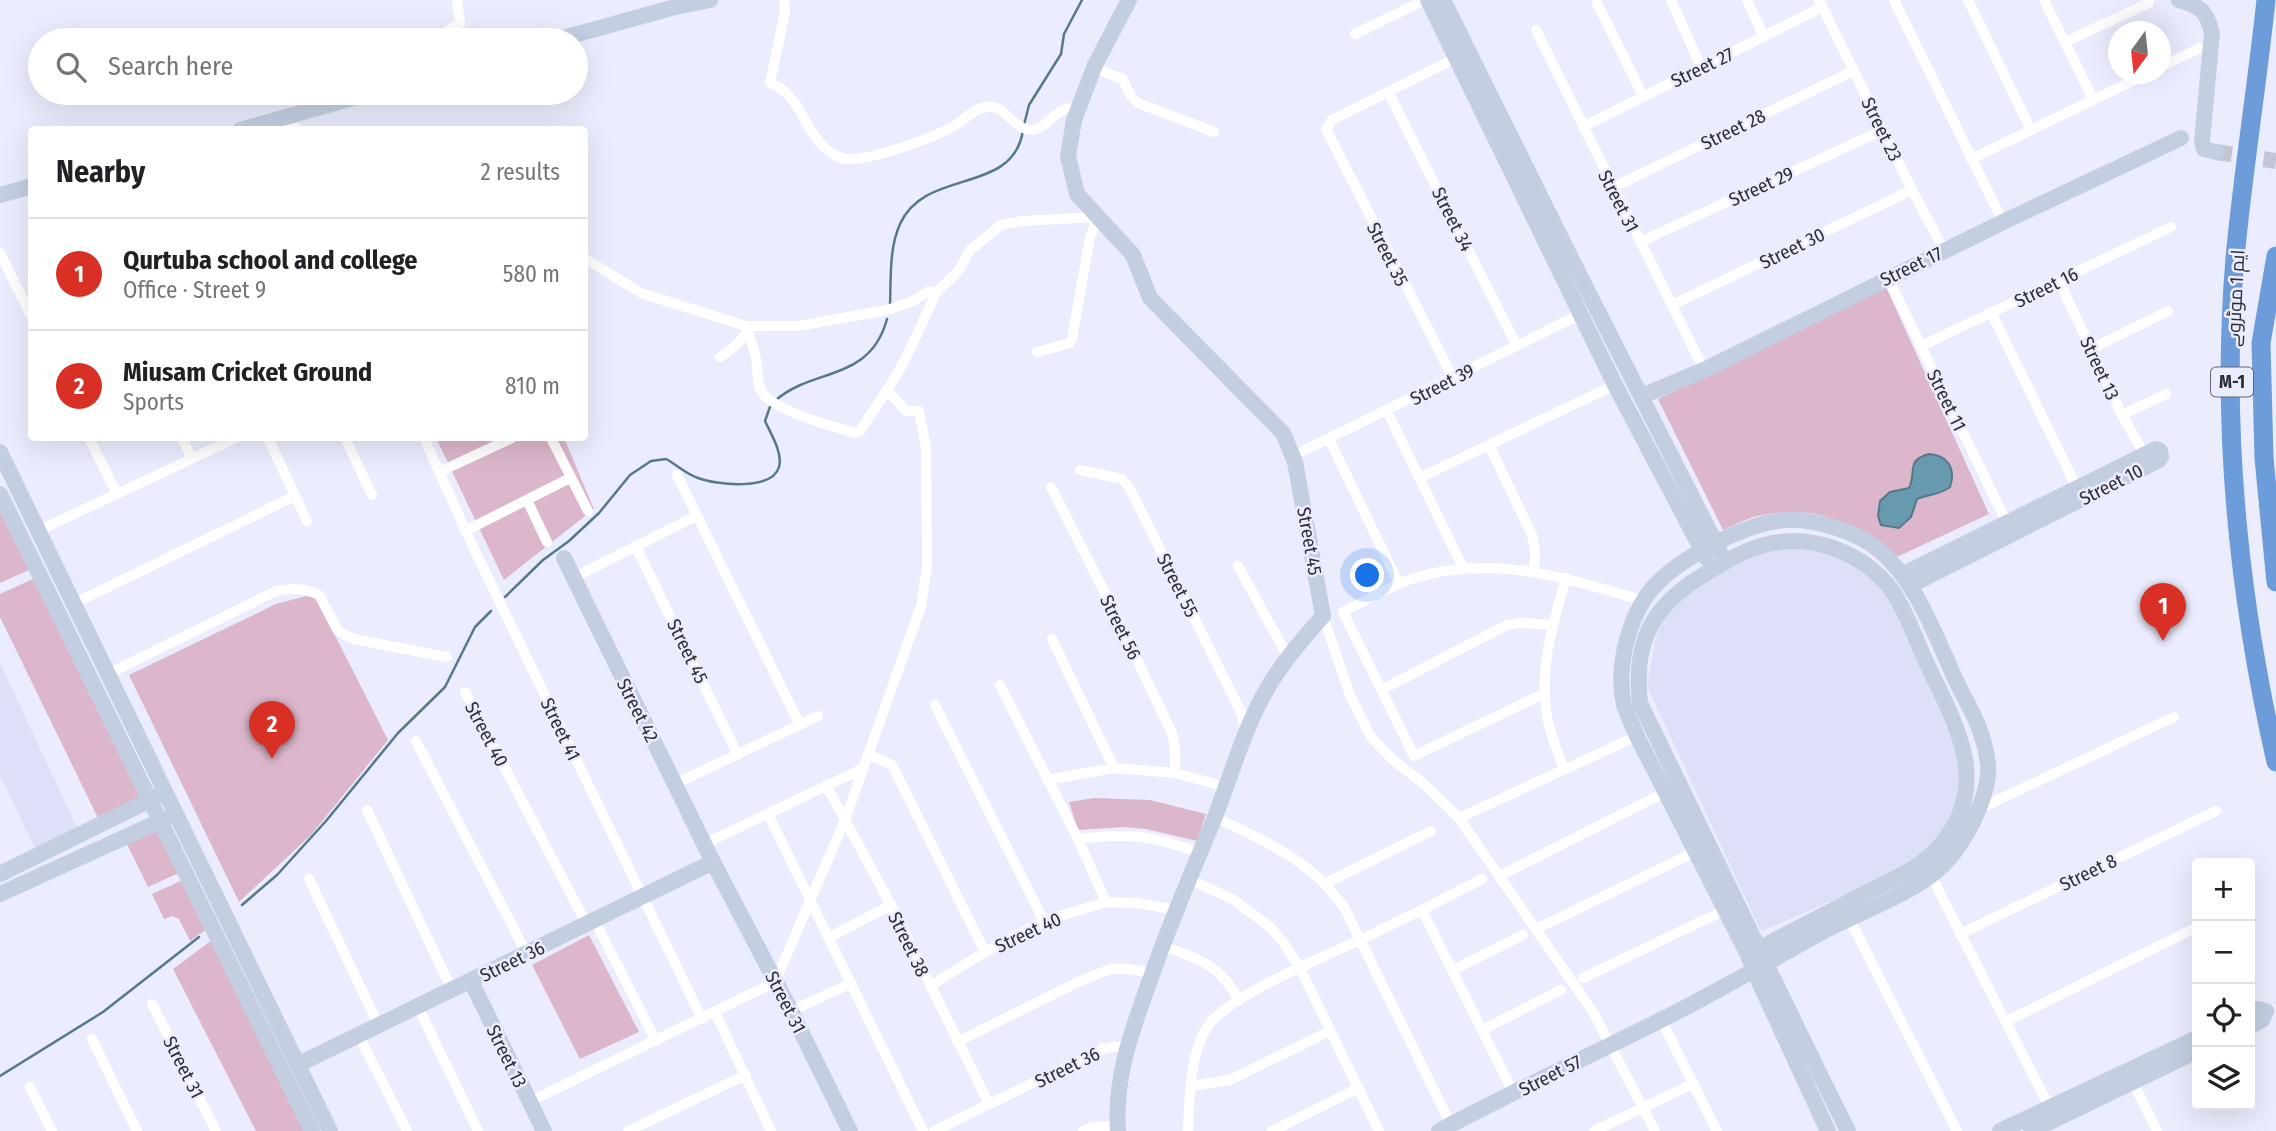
<!DOCTYPE html>
<html lang="en">
<head>
<meta charset="utf-8">
<style>
	body { margin:0; font-family:"Fira Sans Condensed",Cairo,sans-serif; background:#f6f6f6; color:#202124 }
	.controls { position:absolute; right:21px; bottom:21px; display:grid; overflow:hidden; border-radius:7px; box-shadow:0 7px 28px #0002 }
	.controls button { width:63px; height:63px; display:grid; place-items:center; padding:0; border:0; border-bottom:2px solid #e0e0e0; background:#fff; color:#202124; font:35px sans-serif }
	.compass { position:absolute; left:2108px; top:21px; width:63px; height:63px; border-radius:50%; background:#fff; box-shadow:0 7px 28px #0002; rotate:195deg }
	.you { position:absolute; left:1368px; top:576px; width:24px; height:24px; margin:-18px; border:5px solid #fff; border-radius:50%; background:#1a73e8; box-shadow:0 0 0 10px #1a73e833 }
	.badge { display:grid; place-items:center; width:46px; height:46px; border-radius:50%; background:#d93025; color:#fff; font-size:23px; font-weight:700 }
	.pin { position:absolute; translate:-50% -58px; filter:drop-shadow(0 2px 4px #0008) }
	.pin::after { content:''; position:absolute; top:37px; width:24px; height:21px; background:inherit; clip-path:polygon(0 0,100% 0,50% 100%) }
	.list { margin:0; padding:0; list-style:none }
	h2 { display:flex; justify-content:space-between; align-items:center; height:91px; margin:0; padding:0 28px; font-size:30px }
	h2 small { font-size:23px; font-weight:400; color:#757577 }
	.list li { display:grid; grid-template-columns:46px 1fr auto; gap:21px; align-items:center; box-sizing:border-box; height:112px; padding:0 28px; border-top:2px solid #e0e0e0 }
	.list b { display:block; font-size:26px; white-space:nowrap }
	.list p { margin:0; font-size:23px; white-space:nowrap; color:#757577 }
	.list em { font-size:23px; font-style:normal; color:#757577 }
	.icon { flex:none; width:38px; height:38px; fill:none; stroke:currentColor; stroke-width:2; stroke-linecap:round; stroke-linejoin:round }
	.map { position:relative; flex:none; width:2276px; height:1131px; overflow:hidden }
	.search { position:absolute; background:#fff; box-shadow:0 7px 28px #0002; left:28px; top:28px; width:560px; height:77px; display:flex; align-items:center; gap:18px; box-sizing:border-box; padding:0 24px; border-radius:38px; color:#757577; font-size:26px }
	.panel { position:absolute; background:#fff; box-shadow:0 7px 28px #0002; left:28px; top:126px; width:560px; height:315px; border-radius:7px }
	.map>svg:first-child { display:block }
	.built { fill:#dedff8 }
	.green { fill:#dcb7cc }
	.water { fill:#679aae; stroke:#567989; stroke-width:2 }
	.lines { fill:none; stroke-linecap:round; stroke-linejoin:round }
	.stream { stroke:#567989; stroke-width:2.5 }
	.secondary-tunnel { stroke:#c5c6d5; stroke-width:16; stroke-dasharray:16 8; stroke-linecap:butt }
	.street { stroke:#fff; stroke-width:10 }
	.secondary { stroke:#c3cfe1; stroke-width:16 }
	.highway { stroke:#6c9cd9; stroke-width:19 }
	.labels { text-anchor:middle; stroke-width:5; stroke-linejoin:round; paint-order:stroke }
	.shield { fill:#ebecfd; stroke:#666670; stroke-width:2 }
	.shield-label { font-size:18px; font-weight:bold; fill:#2d2d34 }
	.street-label { font-size:19px; fill:#2d2d34; stroke:#ebecfd }
</style>
</head>
<body>
<div class="map">
<svg width="2276" height="1131" viewBox="0 0 2276 1131">
	<rect width="100%" height="100%" fill="#ebecfd"/>
	<path class="built" d="M1790 544 1852 560 1888 595 1961 759 1956 812 1934 848 1911 867 1761 931 1647 686 1657 632 1677 596 1714 571Z
		M0 663 77 828 35 848 0 775Z"/>
	<path class="green" d="M1886 287 1989 514 1897 557C1853 524 1820 504 1763 515 1749 517 1735 525 1723 530L1658 399Z
		M436 438H564L594 509 504 580Z
		M0 504 31 569 0 583Z
		M35 578 142 797 98 818 0 617V594Z
		M314 594 388 740 311 835 239 902 129 675 276 604Z
		M1095 798 1150 800 1206 814 1197 841 1146 829 1125 827 1078 830 1069 802Z
		M157 826 179 873 148 887 125 840Z
		M183 880 207 929 190 941 179 919 172 916 164 919 152 894Z
		M589 935 639 1032 580 1059 532 965Z
		M212 940 305 1131H256L173 969Z"/>
	<path class="water" d="M1929 454C1948 455 1956 469 1950 487 1940 495 1929 494 1917 499L1911 517 1899 528 1881 525 1878 516 1880 501 1890 492 1909 488C1917 473 1905 460 1929 454Z"/>
	<g class="lines">
		<path class="stream" d="M1024 125 1029 105 1061 54 1064 34 1082 0
			M890 305C891 279 889 248 900 224 926 167 1012 196 1023 131
			M776 400C814 367 870 382 887 319
			M505 597 543 560 569 541 599 513 630 475 651 461 666 459C677 465 686 474 698 478 716 485 772 491 779 467 783 453 771 434 765 421L771 404
			M242 905 277 875 326 821 398 733 445 687 475 627 491 611
			M0 1076 103 1012 199 937"/>
		<path class="secondary-tunnel" d="M2216 152 2276 161"/>
		<path class="street" d="M784 0 785 12 770 83C805 95 805 145 841 158 861 165 935 137 954 126 964 120 973 109 986 107 1005 103 1012 130 1032 130 1045 129 1052 115 1063 110 1068 108 1074 108 1079 107
			M1671 0 1701 67
			M1747 0 1764 37
			M1819 0 1912 190 1944 250
			M1894 0 2003 222
			M1968 0 2031 130
			M2044 0 2093 99
			M1597 3 1643 96
			M1536 30 1704 370
			M1355 34 1425 0
			M434 40 460 23 457 0
			M2065 42 2149 3
			M2160 67 2200 48
			M1094 68 1123 79 1130 95 1138 103 1214 132
			M1388 92 1517 346
			M279 119 300 130
			M1583 127 1822 7
			M1971 159 2147 74
			M1612 188 1853 71
			M1640 242 1883 130
			M0 253 32 318
			M1888 278 2007 523
			M2059 281 2122 415 2145 455
			M936 293 960 269 970 250 1001 225 1021 221 1098 217 1090 237 1072 339 1070 343 1037 352
			M1672 305 1912 190
			M1992 314 2077 488
			M746 326C749 337 754 347 756 358 758 370 756 386 764 395 780 412 833 427 856 433L860 431 887 390
			M1921 346 2171 227
			M2091 349 2168 311
			M720 357 733 348 748 332
			M1453 378 1326 129 1332 120 1456 58
			M1387 411 1463 568
			M2122 415 2166 394
			M89 438 117 494
			M182 438 192 459
			M268 438 307 521
			M345 438 372 495
			M424 438 474 549 702 1019
			M551 438 588 511
			M1329 439 1399 584
			M1489 445 1532 535 1535 551 1534 572
			M1301 452 1581 314
			M1080 470 1122 479 1129 487 1241 712 1246 732
			M439 472 512 438
			M677 475 800 725
			M1419 478 1615 385
			M1051 487 1104 591 1172 733 1175 748V773
			M527 500 547 542
			M38 531 236 438
			M465 531 570 478
			M636 547 738 755
			M1238 566 1288 657
			M573 578 696 516
			M73 604 295 496
			M1323 616 1350 695 1371 737 1392 759 1424 784 1459 818 1593 1012 1655 1131
			M1052 639 1114 768
			M108 674 276 591C292 588 304 588 319 595L338 631 353 639 447 657
			M1000 685 1078 839 1106 902
			M1381 690 1507 625 1521 623 1553 625
			M465 692 587 925
			M1545 693 1414 756 1343 612C1365 601 1388 587 1411 579 1494 553 1565 578 1644 601
			M935 705 1044 921
			M416 741 527 954
			M868 754 892 765 985 952
			M1564 770C1559 756 1554 743 1550 729 1536 678 1552 626 1566 578
			M1047 780 1114 768 1175 773 1227 787
			M675 784 818 716
			M826 785 891 905 989 1104
			M1979 809 2174 717
			M367 810 452 990
			M768 814 923 1131
			M1215 817C1252 835 1292 852 1323 882 1330 889 1337 899 1344 907L1453 1129
			M1459 818 1637 736
			M1078 839C1128 833 1152 835 1200 853
			M704 844 862 769
			M1499 876 1666 792
			M1931 876 2050 1108
			M309 879 379 1026
			M1189 879 1234 900 1270 927 1283 942 1300 968 1379 1131
			M1324 884 1431 831
			M1422 910 1514 1094
			M1849 918 1957 1131
			M595 921 656 1041
			M1536 929 1695 852
			M1960 934 2216 811
			M830 937 891 905
			M1162 946C1197 957 1222 966 1239 1001
			M1453 970 1523 935
			M1583 978 1725 910
			M930 986 985 952 1044 921 1106 902 1137 903 1177 910
			M152 1004 216 1131
			M418 1007 478 1131
			M791 1011 852 983
			M715 1012 771 1131
			M1661 1020 1717 1131
			M2007 1021 2197 927
			M1482 1030 1561 990
			M359 1036 407 1131
			M92 1039 137 1131
			M957 1042 1080 981 1111 969H1128L1152 973
			M2133 1082 2157 1131
			M1191 1086 1230 1080 1330 1031
			M30 1087 52 1131
			M529 1102 775 982 845 820 921 606 927 567 926 448 919 411H906L887 390C908 359 920 326 936 293L929 291 911 302 887 310 798 326H746L641 293 584 258
			M628 1131 746 1075
			M934 1131 1105 1048 1126 1046
			M1083 1131 1093 1127 1117 1126
			M1188 1131C1189 1101 1190 1051 1208 1026 1231 994 1324 957 1362 939 1402 920 1442 900 1482 879
			M1272 1131 1359 1088
			M1594 1131 1694 1083"/>
		<path class="secondary" d="M1428 0 1615 385 1706 558
			M1443 0 1571 258 1720 552
			M2179 0C2200 6 2207 11 2212 33L2202 141 2204 149 2216 152
			M556 40 675 7 710 0
			M240 130 370 93
			M0 195 32 186
			M1642 396 1704 370 2003 222 2181 138
			M0 452 330 1131
			M0 494 312 1131
			M564 558 713 862
			M1904 574 2156 449 2160 451 2161 457 2159 460 1911 585
			M0 874 158 796
			M0 894 167 818
			M1748 955 1775 940C1803 926 1831 911 1860 896 1891 880 1925 868 1946 838 1990 779 1954 722 1928 666 1917 643 1905 608 1891 589 1877 571 1857 557 1836 549 1780 528 1740 551 1694 581 1647 612 1634 649 1640 703 1710 846 1777 989 1848 1131
			M471 981 544 1131
			M2250 1013 2258 1009 2266 1011 2262 1020 2250 1026
			M297 1065 713 862 791 1011 850 1131
			M1118 1131C1114 1073 1134 1025 1153 972 1171 920 1193 870 1214 819 1230 779 1242 735 1263 696 1279 666 1301 641 1323 616L1295 462 1283 433 1150 298 1133 255 1077 194 1068 156 1074 120 1095 65 1129 0
			M1439 1131C1512 1092 1587 1057 1661 1020 1717 992 1771 960 1826 930 1862 911 1915 893 1943 865 1964 845 1991 794 1988 764 1985 736 1973 713 1960 689 1937 642 1920 585 1880 551 1860 533 1814 518 1786 520 1744 523 1672 561 1647 595 1627 624 1616 670 1624 705 1627 715 1633 726 1637 736L1748 955 1754 971 1828 1131
			M2000 1131 2197 1038
			M2031 1131 2197 1051"/>
		<path class="highway" d="M2266 0C2257 86 2243 172 2235 258 2221 425 2239 599 2276 762
			M2276 256 2261 343 2264 458 2276 582"/>
	</g>
	<g class="labels">
		<rect class="shield" x="2211" y="367.5" width="42" height="29" rx="5"/>
		<g class="shield-label">
			<text x="2232" y="388">M-1</text>
		</g>
		<g class="street-label">
			<text transform="translate(1702 67) rotate(-26)" y="7">Street 27</text>
			<text transform="translate(1733 129) rotate(-26)" y="7">Street 28</text>
			<text transform="translate(1882 129) rotate(64)" y="7">Street 23</text>
			<text transform="translate(1761 186) rotate(-25)" y="7">Street 29</text>
			<text transform="translate(1619 201) rotate(63)" y="7">Street 31</text>
			<text transform="translate(1453 219) rotate(63)" y="7">Street 34</text>
			<text transform="translate(1792 248) rotate(-26)" y="7">Street 30</text>
			<text transform="translate(1388 254) rotate(63)" y="7">Street 35</text>
			<text transform="translate(1911 266) rotate(-26)" y="7">Street 17</text>
			<text transform="translate(2046 287) rotate(-26)" y="7">Street 16</text>
			<text transform="translate(2235 298) rotate(-87)" y="7">ایم 1 موٹروے</text>
			<text transform="translate(2100 368) rotate(65)" y="7">Street 13</text>
			<text transform="translate(1442 384) rotate(-27)" y="7">Street 39</text>
			<text transform="translate(1947 400) rotate(64)" y="7">Street 11</text>
			<text transform="translate(2111 484) rotate(-27)" y="7">Street 10</text>
			<text transform="translate(1310 541) rotate(80)" y="7">Street 45</text>
			<text transform="translate(1178 585) rotate(63)" y="7">Street 55</text>
			<text transform="translate(1121 627) rotate(64)" y="7">Street 56</text>
			<text transform="translate(688 651) rotate(64)" y="7">Street 45</text>
			<text transform="translate(638 710) rotate(63)" y="7">Street 42</text>
			<text transform="translate(561 729) rotate(64)" y="7">Street 41</text>
			<text transform="translate(487 734) rotate(62)" y="7">Street 40</text>
			<text transform="translate(2088 872) rotate(-26)" y="7">Street 8</text>
			<text transform="translate(1028 932) rotate(-25)" y="7">Street 40</text>
			<text transform="translate(909 944) rotate(64)" y="7">Street 38</text>
			<text transform="translate(512 961) rotate(-26)" y="7">Street 36</text>
			<text transform="translate(786 1002) rotate(63)" y="7">Street 31</text>
			<text transform="translate(507 1056) rotate(64)" y="7">Street 13</text>
			<text transform="translate(184 1067) rotate(63)" y="7">Street 31</text>
			<text transform="translate(1067 1067) rotate(-26)" y="7">Street 36</text>
			<text transform="translate(1550 1075) rotate(-27)" y="7">Street 57</text>
		</g>
	</g>
</svg>
<div class="controls">
<button>+</button>
<button>−</button>
<button><svg class="icon" aria-label="locate" viewBox="0 0 24 24"><circle cx="12" cy="12" r="6"/><path d="M12 2v4M12 18v4M2 12h4M18 12h4"/></svg></button>
<button><svg class="icon" aria-label="layers" viewBox="0 0 24 24"><path d="M12 4l9 5-9 5-9-5zM3 14l9 5 9-5"/></svg></button>
</div>
<svg class="compass" viewBox="-18 -18 36 36"><path d="M0-13l5 13h-10z" fill="#e53935"/><path d="M0 13l5-13h-10z" fill="#757577"/></svg>
<div class="you"></div>
<div class="pin badge" style="left:2163px;top:641px">1</div>
<div class="pin badge" style="left:272px;top:759px">2</div>
<div class="search"><svg class="icon" aria-label="search" viewBox="0 0 24 24"><circle cx="10" cy="10" r="6"/><path d="M15 15l6 6"/></svg>Search here</div>
<section class="panel">
<h2>Nearby<small>2 results</small></h2>
<ul class="list">
<li><span class="badge">1</span><div><b>Qurtuba school and college</b><p>Office · Street 9</p></div><em>580 m</em></li>
<li><span class="badge">2</span><div><b>Miusam Cricket Ground</b><p>Sports</p></div><em>810 m</em></li>
</ul>
</section>
</div>
</body>
</html>
